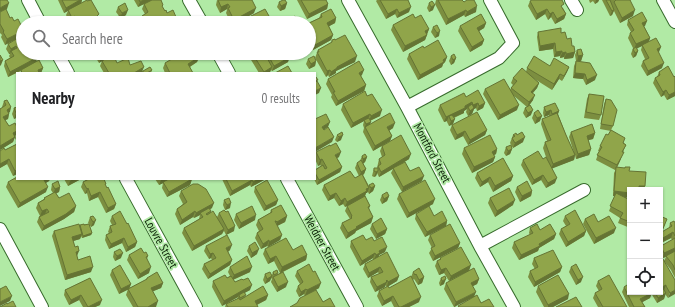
<!DOCTYPE html>
<html lang="en">
<head>
<meta charset="utf-8">
<style>
	body { margin:0; font-family:"PT Sans Narrow",sans-serif; background:#f6f6f6; color:#202124 }
	.controls { position:absolute; right:12px; bottom:12px; display:grid; overflow:hidden; border-radius:0px; box-shadow:0 1px 3px #0004 }
	.controls button { width:36px; height:36px; display:grid; place-items:center; padding:0; border:0; border-bottom:1px solid #e0e0e0; background:#fff; color:#202124; font:20px sans-serif }
	.list { margin:0; padding:0; list-style:none }
	h2 { display:flex; justify-content:space-between; align-items:center; height:52px; margin:0; padding:0 16px; font-size:17px }
	h2 small { font-size:13px; font-weight:400; color:#757577 }
	.icon { flex:none; width:22px; height:22px; fill:none; stroke:currentColor; stroke-width:2; stroke-linecap:round; stroke-linejoin:round }
	.map { position:relative; flex:none; width:675px; height:307px; overflow:hidden }
	.search { position:absolute; background:#fff; box-shadow:0 1px 3px #0004; left:16px; top:16px; width:300px; height:44px; display:flex; align-items:center; gap:10px; box-sizing:border-box; padding:0 14px; border-radius:22px; color:#757577; font-size:15px }
	.panel { position:absolute; background:#fff; box-shadow:0 1px 3px #0004; left:16px; top:72px; width:300px; height:108px; border-radius:0px }
	.map>svg:first-child { display:block }
	.lines { fill:none; stroke-linecap:round; stroke-linejoin:round }
	.minor-casing { stroke:#376b2c; stroke-width:14 }
	.minor { stroke:#fff; stroke-width:12 }
	.wall { fill:#7c8e40 }
	.shaded-wall { fill:#657434 }
	.building { fill:#90a54a; stroke:#657434 }
	.labels { text-anchor:middle; stroke-width:3.5; stroke-linejoin:round; paint-order:stroke }
	.street-label { font-size:12px; fill:#0b2006; stroke:#b1eaa5 }
</style>
</head>
<body>
<div class="map">
<svg width="675" height="307" viewBox="0 0 675 307">
	<rect width="100%" height="100%" fill="#b1eaa5"/>
	<g class="lines">
		<defs>
			<path id="minor" d="M28 0 40 23
				M189 0 202 23
				M348 0 407 107 480 246 514 307
				M571 0 577 10
				M663 0 675 22
				M57 53 68 73
				M218 53 229 73
				M407 107 499 58 513 43 490 0
				M126 179 196 307
				M287 179 357 307
				M0 229 42 307
				M480 246 584 190"/>
		</defs>
		<use href="#minor" class="minor-casing"/>
		<use href="#minor" class="minor"/>
	</g>
	<path class="wall" d="M58 0H82L81 3 98 18 101 23H74L73 21 70 23 66 15 68 11 64 13Z
		M134 0H161L162 7 165 11 175 22 174 23H141L140 21 142 16 145 14 142 9 144 4 138 7Z
		M217 0 254 13 237 23H231L226 13 227 10V9L220 13 216 5Z
		M297 0H326L328 4 327 9 307 19Z
		M377 0H408L409 12 397 18 395 14 386 19 376 1Z
		M436 0H462L464 2 476 12 465 17 464 15 446 25 435 4Z
		M589 0H599L598 2 595 4 593 1 590 3Z
		M602 0H631L630 1 633 16 620 23 614 11 612 15 610 16Z
		M530 1 563 8 566 14 564 19 555 24 551 17 548 20 545 14 536 20 528 6Z
		M279 2 287 3 285 9 280 11 277 7Z
		M429 3 433 10 429 12 427 8Z
		M118 7 126 15 123 17 126 23H113L115 18 119 16 116 12Z
		M0 12 10 18 14 21 23 32 22 35 36 62 43 68 41 73H20L21 71 8 77 4 66 5 61 10 58 9 56 10 54H9L6 49 8 44 19 37 5 45 1 37 2 35 0 33Z
		M321 14 336 18 335 23 329 26 333 35 331 40 313 50 309 42V23L319 18Z
		M415 18 429 29 425 40 403 52 391 30 393 25Z
		M245 19 273 23H244Z
		M628 20 647 21 644 26 650 38 649 42 661 47 658 52 662 68 647 76 641 66 643 61 645 59 641 50 642 46 636 48 638 51 636 56 633 58 631 54 633 48 628 38 630 33 631 32 627 25Z
		M486 23 484 28 479 31 484 40 482 45 470 52 458 31 460 26Z
		M433 27 439 36 435 38 431 32Z
		M538 32 561 33 572 46 575 52 573 58 564 59V57L560 58V56L554 57 553 49 539 51 537 37Z
		M332 40 355 62 336 71V73L329 77 328 75 326 77 315 58 318 50 331 43Z
		M424 48 447 57 445 62 443 64 442 67 418 80 407 59 409 54Z
		M577 50 583 55 581 61H578L595 80 586 85 583 79 573 78 574 66 576 61 575 55Z
		M93 53H111L110 56 117 63 130 65 143 71 152 70 151 73H104L100 66 102 61 99 63Z
		M170 53H181L173 58Z
		M249 53H288V62L272 71 271 70 270 72 268 73H259L248 55Z
		M451 56 456 58 454 63 451 65 449 61Z
		M199 57 197 62 190 67 193 73H165L163 68 165 63Z
		M308 59 316 61 315 66 309 69 306 64Z
		M550 66 569 67 567 72 562 81 559 79 552 90 533 78 539 83 537 88 533 93V100L528 107 531 115 526 118 523 113 525 108 527 107 514 96 517 110 498 120 483 94 485 89 510 90 511 88 513 85 511 83 513 78 526 72 527 68Z
		M659 72 674 77 675 76V96L667 100 664 95 661 97 653 83 655 78 657 77Z
		M362 75 361 76 366 85 364 91 336 106 331 97 332 95 326 84 328 79Z
		M589 94 601 115 599 120 584 118 587 99Z
		M466 97 485 103 483 108 477 111 476 108 474 109 472 114 468 116 466 112 467 109 464 111V113L454 118 453 124 449 126 447 122V121L444 122 438 110 440 105Z
		M606 99 613 126 611 130 626 145 623 152 620 161 617 168 629 171 645 186 643 190H630L626 198 630 200V228L618 223 620 218 609 211 615 196H613L614 173 616 169 615 170 596 160 599 151H598L600 146 608 135 611 131 600 129 604 104Z
		M4 101 11 107 9 113 8 119 5 120 9 126 17 127V142L15 138 16 135 15 136 13 142 0 150V109L3 107H2Z
		M343 104 380 116 370 121V124L393 128 389 131 392 136 390 141 373 151 363 132 364 128 363 125 364 121 351 128 341 110Z
		M17 107V120L16 118 14 119 12 114 14 108Z
		M544 107 559 111 558 114 566 135 574 153 569 137 571 132 595 133 593 139 588 140 591 149 589 155 576 159 575 155 574 160 552 168 555 183 546 188 541 180 532 185 521 165 523 160H547L543 148 545 142 547 141 541 124 542 119 549 116V115L544 117 543 113Z
		M534 113 540 121 535 124 532 118Z
		M452 125 487 130 485 135 468 145 463 136 455 140 450 130Z
		M337 135 341 140 337 142 335 140Z
		M513 135H517L523 142 513 148 510 143Z
		M17 144V174L13 176 7 164 0 168V151L5 150Z
		M382 146 409 159 403 163 410 171 422 181 402 192 391 173 393 169 379 177 377 173 376 176 374 177 372 176 374 168H377L379 159 382 157 380 151Z
		M506 147 512 149 510 154 506 156 504 153Z
		M464 148 497 149 496 154 494 155 495 157 493 162 472 173 462 154Z
		M316 152 339 157 337 158 342 167 340 172 317 185 314 179H315V170L321 166 320 165 318 166 315 159V156Z
		M362 156 367 157 365 162 363 164 366 169 364 174 363 175 369 186V185L375 186 373 191 369 194 368 192 366 193 365 196 370 206 369 209 373 217 371 223 356 231 355 233 346 239 340 228 342 223 350 219 345 211 347 206 345 207 343 204 339 206 334 198 328 201 322 190 324 185 355 178 359 176 355 168 357 163 360 161Z
		M477 173 513 176 511 181 493 192 488 182 480 187 475 178Z
		M17 179H50L49 181 46 183V192L18 208 6 187 8 182Z
		M64 179H81L68 186Z
		M88 179H104L106 184 105 185 116 204 114 209 106 213 98 197 89 201 87 193 85 194 81 187 83 182Z
		M155 179H192L190 185 167 197 162 188 163 183 159 185Z
		M222 179H265L264 180 251 187 250 185 230 196Z
		M52 184 60 187 59 192 56 193 59 198 76 206 74 212 64 219 42 231 37 222 39 217 40 216 36 208 38 203 44 199V198L53 193 51 190Z
		M255 187 278 200 276 205 264 211 254 192Z
		M517 187 532 191 531 196 520 202 515 192Z
		M181 191 212 208 210 209 211 212 217 217 219 213 234 231 226 235 224 231 222 234 192 251 182 233 184 228 199 219 200 215 194 218 193 217 180 225 175 214 177 209 183 204 179 196Z
		M399 194 433 204 407 218 397 199Z
		M382 195 389 196 387 201 382 204 380 200Z
		M490 198 513 205 495 217 488 203Z
		M224 200 230 208 225 210 223 205Z
		M271 210 287 216 285 222 277 226 282 235 280 240 268 247 267 246 261 249 255 238 257 233 259 231 256 225 258 220 270 213Z
		M236 214 255 220 239 229 234 220Z
		M416 214 434 216 447 221 446 226 425 237 415 219Z
		M93 216 94 225 91 227 89 224 92 233 91 235 82 238 81 236 80 239 73 241 78 260 91 272 65 280 52 236 54 231 80 226V225L89 224 88 223 90 217Z
		M112 216 137 242 135 247 126 252 122 243 109 249 105 240 106 235 109 233 108 232 110 226 112 225 110 221Z
		M565 216 586 231 584 236 566 247 559 234 561 229 566 226 563 221Z
		M660 216 665 224 661 233 669 228 670 223H675V278L671 270 664 261 666 257 663 258 660 253V248L661 246 672 240 671 238 661 243 660 241Z
		M585 219 598 222 614 233 594 244 583 224Z
		M372 224 387 229 385 234 376 239 370 229Z
		M530 228 540 230 556 234 554 239 539 248 538 251 519 260 512 248 514 242 530 235 529 233Z
		M430 235 460 243 458 248 433 261 429 253 432 248 428 240Z
		M366 240 374 241 385 252 379 255V257L399 276 397 281 387 287 385 285V287L375 292 370 282 371 277 379 274 378 272 368 278 363 269 365 264 373 260V258L360 266 350 247 351 241Z
		M206 246 230 250 228 252 232 260 230 265 208 279 202 269 204 264 212 260 211 258 209 259 204 251Z
		M249 246 257 254 251 258 247 251Z
		M265 249 293 250 307 255 306 260 283 272 286 287 277 292 271 282 272 279 271 278 270 281 265 284 263 280 265 274 272 275 273 272 278 274 280 273 274 261 268 264 263 254Z
		M114 252 121 258 115 261 113 257Z
		M144 253 148 256 147 259 149 273 138 279 127 260 129 255Z
		M440 258 471 265 449 281 444 273 439 275 435 266 437 261 440 259Z
		M534 258 562 267 560 272 534 287 528 277 530 271 535 269 532 264Z
		M660 261 675 280 668 298 665 294 664 299 657 303 651 293 650 298 642 302 645 307H629L622 292 624 287 630 292H660Z
		M230 267 250 272 233 280 235 282 250 290 244 293 245 297 268 295 266 300 257 305 258 307H225L226 304 237 299 238 297 222 306 212 287 213 281 227 278 230 276 228 272Z
		M571 267 581 282 576 285 569 272Z
		M112 270 131 284 129 289 119 294 110 275Z
		M297 271 319 288 305 296 304 294 299 297 296 291 298 286 300 284 295 276Z
		M413 272 424 277 422 283 418 285 414 279 413 280 411 277Z
		M90 278 100 305 95 307H83L79 300 69 305 64 295 65 290Z
		M147 278 163 283 161 288 153 291 156 307H133L126 295 128 289 146 280Z
		M441 278 444 284 440 286 439 283Z
		M479 279 477 284 473 286 455 307H454L444 289 446 283Z
		M598 281 627 307H598L593 298 595 293 599 291 596 286Z
		M538 286 568 299 553 307H544L536 292Z
		M389 288 419 302 409 307H394L391 301 382 306 377 296 379 291Z"/>
	<path class="shaded-wall" d="M80 0H82L81 4 64 13 66 8Z
		M144 0H152L138 7 140 2Z
		M596 0H599L598 2 595 4Z
		M9 3 7 9 0 12V8Z
		M287 3 285 9 280 11 281 6Z
		M228 4 227 9 220 13 221 7Z
		M328 4 327 9 307 19 309 14Z
		M435 5 433 10 429 12 431 7Z
		M477 6 476 12 465 17 467 12Z
		M411 7 409 12 397 18 399 13Z
		M256 8 254 13 237 23H233L234 20Z
		M397 9 395 14 386 19 388 14Z
		M547 9 545 14 536 20 537 14Z
		M128 10 126 15 120 18 122 13Z
		M466 10 464 15 446 25 448 19Z
		M614 10 612 15 610 16 612 11Z
		M635 10 633 16 620 23 622 18Z
		M553 12 551 17 548 20 550 14Z
		M566 14 564 19 555 24 557 19Z
		M75 16 73 21 70 23 72 18Z
		M176 17 175 22 173 23H165Z
		M336 18 335 23 326 28 327 23Z
		M647 21 645 26 640 28 642 23Z
		M486 23 484 28 476 33 477 28Z
		M429 29 427 34 423 37 425 31Z
		M23 31 22 36 5 45 7 39Z
		M440 31 439 36 435 38 437 33Z
		M333 35 331 40 313 50 315 45Z
		M427 35 425 40 403 52 405 46Z
		M650 38 648 43 634 50 636 44Z
		M484 40 482 45 470 52 472 47Z
		M555 43 553 49 539 51 540 46Z
		M16 46 14 52 11 51 10 54H9L11 49Z
		M661 47 659 52 655 54 657 49Z
		M562 51 560 56 554 57 556 52Z
		M638 51 636 56 633 58 635 53Z
		M566 52 564 57 560 58 562 53Z
		M575 52 573 58 564 59 566 54Z
		M110 53H111L109 57 99 63 101 58Z
		M174 53H181L173 58Z
		M583 55 581 61 577 62 578 56Z
		M357 56 355 62 336 71V73L329 77 331 72 337 67Z
		M38 57 36 62 8 77 10 72Z
		M199 57 197 62 186 69 188 64Z
		M290 57 288 62 272 71 274 66Z
		M447 57 445 62 443 64 442 67 418 80 420 75Z
		M456 58 454 63 451 65 453 60Z
		M3 60 1 65 0 66V61Z
		M316 61 315 66 309 69 311 64Z
		M664 63 662 68 647 76 648 71Z
		M144 67 142 72 141 73H134Z
		M272 67 270 72 268 73H263L264 72Z
		M569 67 567 72 562 81 564 76Z
		M43 68 41 73H37L38 70Z
		M330 70 328 75 326 77 327 71Z
		M364 70 362 75 357 78 359 73Z
		M575 73 585 74 583 79 573 78Z
		M560 74 559 79 552 90 554 84Z
		M597 75 595 80 586 85 587 80Z
		M539 83 537 88 529 97 531 92Z
		M366 85 364 91 336 106 338 101Z
		M321 88 319 93 315 95V91Z
		M666 90 664 95 661 97 663 92Z
		M675 92V96L667 100 669 95Z
		M535 95 533 100 527 108 529 102Z
		M472 102 470 108 468 107 467 109 464 111V113L450 119 449 116 447 121 444 122 446 117Z
		M478 103 476 108 474 109 472 114 468 116 470 111 472 110 473 105Z
		M485 103 483 108 477 111 479 106Z
		M519 105 517 110 498 120 500 115Z
		M11 107 10 112 5 115 7 110Z
		M382 110 380 116 369 121 371 116Z
		M533 110 531 115 526 118 528 113Z
		M551 110 549 115 544 117 546 112Z
		M559 111 557 116 551 119 552 114Z
		M16 113H17V115L16 118 14 119Z
		M9 114 8 119 1 122 3 117Z
		M370 114 368 119 364 120V121L351 128 353 123Z
		M542 116 540 121 535 124 537 118Z
		M455 119 453 124 449 126 451 121Z
		M330 122 328 127 320 132 322 127Z
		M371 122 369 127H365L366 124Z
		M395 123 393 128 385 133 387 127Z
		M487 130 485 135 468 145 470 140Z
		M17 131 16 135 11 138 13 133Z
		M465 131 463 136 455 140 457 135Z
		M595 133 593 139 585 141 587 136Z
		M343 135 341 140 337 142 339 137Z
		M392 136 390 141 373 151 375 146Z
		M15 137 13 142 0 150V146Z
		M334 137 332 142 315 152V148Z
		M525 137 523 142 513 148 515 143Z
		M497 149 496 154 490 157 492 152Z
		M512 149 510 154 506 156 508 151Z
		M591 149 589 155 576 159 578 154Z
		M341 152 339 157 333 160 335 155Z
		M411 154 409 159 379 177 381 172Z
		M575 155 574 160 551 169 553 164Z
		M622 156 620 161 615 170 617 165Z
		M367 157 365 162 362 164 363 159Z
		M495 157 493 162 472 173 474 167Z
		M9 159 7 164 0 168V164Z
		M322 159 320 165 318 166 320 160Z
		M342 167 340 172 317 185 319 180Z
		M366 169 364 174 359 177 361 172Z
		M17 170V174L13 176 15 171Z
		M378 171 376 176 374 177 376 172Z
		M543 175 541 180 532 185 534 180Z
		M424 176 422 181 402 192 403 187Z
		M513 176 511 181 493 192 495 186Z
		M490 177 488 182 480 187 482 182Z
		M557 178 555 183 546 188 548 183Z
		M45 179H50L49 181 42 185 44 180Z
		M73 179H81L68 186 70 181Z
		M163 179H168V181L159 185 161 180Z
		M192 179 190 185 167 197 169 192Z
		M259 179H265L264 180 251 187 253 182Z
		M252 180 250 185 230 196 232 191Z
		M375 186 373 191 369 194 371 188Z
		M639 186H645L643 190H638Z
		M48 187 46 192 18 208 20 203Z
		M60 187 59 192 53 195 55 189Z
		M88 188 87 193 85 194 87 189Z
		M369 188 367 193H366L365 196 345 207 347 202Z
		M532 191 531 196 520 202 522 196Z
		M614 191 630 193V198L613 196Z
		M100 192 98 197 89 201 91 196Z
		M336 193 334 198 328 201 330 196Z
		M389 196 387 201 382 204 384 199Z
		M345 198 343 204 339 206 341 201Z
		M435 199 433 204 407 218 409 213Z
		M278 200 276 205 264 211 266 206Z
		M515 200 513 205 495 217 497 211Z
		M214 203 212 208 201 214 200 213V215L194 218 196 213Z
		M231 203 230 208 225 210 227 205Z
		M116 204 114 209 106 213 108 208Z
		M76 206 74 212 64 219 42 231 44 226Z
		M47 209 45 214 40 216 42 211Z
		M195 211 193 217 180 225 182 220Z
		M256 215 255 220 239 229 241 223Z
		M287 216 285 222 275 227 277 222Z
		M373 217 371 223 356 231 355 233 346 239 348 233 356 227Z
		M96 220 94 225 91 227 93 222Z
		M447 221 446 226 425 237 427 232Z
		M235 226 234 231 226 235 228 230Z
		M616 228 614 233 594 244 596 238Z
		M224 229 222 234 192 251 194 246Z
		M387 229 385 234 376 239 377 234Z
		M586 231 584 236 566 247 568 242Z
		M673 232 671 238 661 243 663 238Z
		M92 233 91 235 82 238 83 236Z
		M82 234 80 239 70 242 72 237Z
		M556 234 554 239 539 248 538 251 519 260 521 255Z
		M282 235 280 240 268 247 269 242Z
		M124 238 122 243 109 249 111 244Z
		M269 240 267 246 261 249 263 244Z
		M137 242 135 247 126 252 128 247Z
		M460 243 458 248 433 261 435 256Z
		M232 245 230 250 224 254 226 248Z
		M387 247 385 252 379 255 378 258 374 260 376 255 379 251Z
		M675 248V252L663 258 664 253Z
		M259 249 257 254 251 258 252 253Z
		M79 251 77 256 74 257 76 252Z
		M123 253 121 258 115 261 117 256Z
		M213 253 211 258 209 259 210 254Z
		M375 253 373 258 360 266 362 261Z
		M307 255 306 260 280 273 282 267Z
		M276 256 274 261 268 264 270 259Z
		M232 260 230 265 208 279 210 274Z
		M471 265 469 271 449 281 451 276Z
		M93 267 91 272 65 280 67 275Z
		M151 267 149 273 138 279 140 274Z
		M252 267 250 272 232 280 234 275Z
		M380 267 378 272 368 278 369 273Z
		M562 267 560 272 534 287 535 282Z
		M446 268 444 273 439 275 441 270Z
		M272 276 270 281 265 284 267 279Z
		M399 276 397 281 387 287 388 282Z
		M424 277 422 283 418 285 419 280Z
		M583 277 581 282 576 285 578 280Z
		M446 279 444 284 440 286 442 281Z
		M479 279 477 284 469 288 471 283Z
		M387 280 385 287 375 292 377 287Z
		M288 282 286 287 277 292 278 287Z
		M163 283 161 288 149 293 151 288Z
		M321 283 319 288 305 296 307 290Z
		M131 284 129 289 119 294 121 289Z
		M252 285 250 290 239 296V295L238 297 222 306 224 301Z
		M666 285 664 290 660 292 662 287Z
		M306 289 304 294 299 297 301 292Z
		M675 290V294L668 298 670 293Z
		M476 292 474 297 454 307 456 302Z
		M652 293 650 298 639 304 640 299Z
		M666 293 664 299 657 303 658 298Z
		M569 294 568 299 553 307H548V305Z
		M81 295 79 300 69 305 71 300Z
		M268 295 266 300 254 306 255 301Z
		M12 296 10 301 0 306V302Z
		M393 296 391 301 382 306 384 301Z
		M421 297 419 302 409 307H401Z
		M102 300 100 305 95 307H88Z
		M158 301 156 307H148Z"/>
	<path class="building" d="M0 0H7L9 3 0 8Z
		M62 0H80L66 8Z
		M87 0V1L91 0 99 14 97 16 101 23H82V22L78 23 75 16 72 18 68 10Z
		M139 0H144L140 2Z
		M152 0H161L163 5 162 6 165 11 166 10 167 13 173 10 176 17 165 23H143L145 22 142 16 148 12 144 4Z
		M218 0H252L256 8 234 20 228 8 230 7 228 4 221 7Z
		M283 0H285L287 3 281 6 279 2Z
		M301 0H326L328 4 309 14Z
		M380 0H408L411 7 399 13 397 9 388 14Z
		M438 0H462L464 2 467 0H474L477 6 467 12 466 10 448 19Z
		M532 0H562L564 4 561 6 566 14 557 19 553 12 550 14 547 9 537 14 530 1Z
		M606 0H610L614 10 612 11Z
		M616 0H630L635 10 622 18 614 2Z
		M432 1 435 5 431 7 429 3Z
		M125 3 128 10 122 13 118 7Z
		M6 9 10 18 12 17 14 21 18 19 23 29V31L7 39 3 32 4 31 0 24V12Z
		M265 9 273 23H247L245 19Z
		M331 9 336 18 327 23 333 35 315 45 309 34V23L322 17 321 14Z
		M642 12 647 21 642 23 650 38 636 44 630 33 634 30 628 20Z
		M413 14 415 18 421 15 429 29 425 31 427 35 405 46 393 25Z
		M481 14 486 23 477 28 484 40 472 47 460 26Z
		M121 15 126 23H118L115 18Z
		M295 16 297 22 295 23H290L288 20Z
		M437 25 440 31 437 33 433 27Z
		M561 28V33L565 32 567 39 571 38 572 46H574L575 52 566 54V52L562 53V51L556 52 555 43 540 46 538 32Z
		M23 35V53H36L38 57 10 72 5 61 14 56 11 51 17 48 16 46 11 49 8 44Z
		M345 35 357 56 337 67V68L331 72 330 70 327 71 317 52H319L318 50 332 42V40L335 39V40Z
		M656 38 661 47 657 49 664 63 648 71 643 61 649 58 642 45Z
		M438 40 447 57 443 60 444 62 420 75 409 54 423 46 424 48Z
		M636 47 638 51 635 53 633 49Z
		M581 49 583 55 578 56 577 50Z
		M98 53H110L101 58Z
		M182 53H196L199 57 188 64 193 73H170L165 63Z
		M252 53H288L290 57 274 66 268 55 266 56 272 67 264 72Z
		M113 54 117 63 128 58 130 65 141 61 144 67 134 73H109L102 61Z
		M454 54 456 58 453 60 451 56Z
		M0 55 3 60 0 61Z
		M314 56 316 61 311 64 308 59Z
		M534 56 550 66 554 58 569 67 564 76 560 74 554 84 527 68Z
		M39 60 43 68 38 70 39 73H22L21 70Z
		M359 61 364 70 359 73 366 85 338 101 333 92H335L328 79Z
		M576 61 590 63 597 75 587 80 585 74 575 73Z
		M288 66 292 73H275Z
		M668 66 674 77 675 76V92L669 95 666 90 663 92 655 78 660 75 659 72Z
		M150 67 152 70 147 73H143V71Z
		M522 68 539 83 531 92 535 95 529 102 511 88 517 81 513 78Z
		M316 77 318 80 315 81V78Z
		M504 79 519 105 500 115 485 89Z
		M317 81 321 88 315 91V83Z
		M478 90 485 103 479 106 478 103 473 105 472 102 465 106V108L446 117 440 105 464 93 466 97Z
		M365 91 367 96 372 94 382 110 371 116 370 114 353 123 343 104Z
		M589 94 604 96 601 115 586 112Z
		M606 99 611 100 617 110 613 126 601 124Z
		M7 100 11 107 7 110 9 114 3 117 9 126 15 123 17 127V131L13 133 15 137 0 146V109L6 105 4 101Z
		M555 103 559 111 552 114 551 110 546 112 544 107Z
		M472 104 474 108 470 111 468 107Z
		M530 105 533 110 528 113 525 108Z
		M17 107V113H16L14 108Z
		M538 110 542 116 537 118 534 113Z
		M477 112 487 130 470 140 465 131 457 135 452 125Z
		M390 113 395 123 387 127 392 136 375 146 365 127Z
		M557 113 566 135 575 155 553 164 545 142 551 140 542 119Z
		M326 114 330 122 322 127 324 130 328 127 334 137 315 148V119Z
		M452 115 455 119 451 121 449 116Z
		M369 118 371 122 366 124 364 120Z
		M592 124 595 133 587 136 591 149 578 154 571 132Z
		M611 130 625 138 623 143 626 145 622 152H624L622 156 617 165 597 155 602 147 600 146 606 134 608 135Z
		M342 132 343 135 339 137 337 135Z
		M522 132 525 137 515 143 512 138 515 136 513 135 516 133 517 135Z
		M401 135 411 154 381 172 378 166 381 164 379 159 385 155 382 146Z
		M490 135 497 149 492 152 495 157 474 167 464 148Z
		M336 143 341 152 335 155 342 167 319 180 315 173V170L323 165 325 169 327 168 322 159 320 160 316 152 330 145V146Z
		M17 144V170L15 171 9 159 0 164V151L4 148 5 150Z
		M511 145 512 149 508 151 506 147Z
		M538 151 543 159 546 157 557 178 548 183 543 175 534 180 523 160Z
		M365 154 367 157 363 159 362 156Z
		M503 158 513 176 495 186 490 177 482 182 477 173Z
		M361 160 366 169 361 172 357 163Z
		M405 162 410 171 419 167 424 176 403 187 393 168Z
		M616 167 625 168V167H630L629 171 646 172 645 186H639V190H630V193L614 191Z
		M374 168H378V171L376 172 374 171Z
		M350 171 355 178 362 174 369 188 366 189 367 191 347 202 345 198 341 201 336 193 330 196 324 185Z
		M17 177V179H45L44 180 48 187 20 203 8 182Z
		M89 179H104L106 184H105L107 188 108 187 116 204 108 208 100 192 91 196 88 188 87 189 83 182Z
		M169 179H192L169 192 163 182Z
		M226 179H259L253 182 252 180 232 191Z
		M267 180 278 200 266 206 255 187Z
		M425 180 435 199 409 213 399 194Z
		M58 181 60 187 55 189 52 184Z
		M527 181 532 191 522 196 517 187Z
		M373 183 375 186 371 188 369 185Z
		M193 184H198L206 189 214 203 196 213 195 211 182 220 177 209 187 202 181 191Z
		M509 188 515 200 497 211 490 198Z
		M55 192 59 198 69 193 76 206 66 214 44 226 39 217 49 212 47 209 42 211 38 203 45 199 44 198Z
		M387 192 389 196 384 199 382 195Z
		M616 193 630 200V222L620 218 623 213 610 206Z
		M365 196 370 206 368 207 373 217 356 227 357 228 348 233 342 223 352 218 351 217 352 216 347 206Z
		M229 198 231 203 227 205 224 200Z
		M281 205 287 216 277 222 276 221H275L282 235 269 242V240L263 244 257 233 263 229 258 220 272 212 271 210Z
		M252 206 256 215 241 223 236 214Z
		M429 206 434 216 442 211 447 221 427 232 416 214Z
		M209 208 211 211 206 214 207 215 213 211 224 229 194 246 184 228 203 217 200 213Z
		M224 210 226 212 228 211 235 226 228 230 219 213Z
		M575 210 586 231 568 242 561 229 570 224 565 216Z
		M120 211 127 224 128 223 137 242 128 247 124 238 111 244 106 235 112 232 110 226 116 224 112 216Z
		M594 214 598 222 609 216 616 228 596 238 585 219Z
		M93 216 96 220 93 222 90 217Z
		M660 216 667 219 662 231 660 230Z
		M381 218 387 229 377 234 372 224Z
		M674 221 675 223V236L673 232 663 238 660 233 672 226 670 223Z
		M79 224 82 234 72 237 75 247 78 246 79 251 76 252 78 260 90 256 93 267 67 275 54 231Z
		M84 224V225L89 224 92 233 83 236 80 225Z
		M450 224 460 243 435 256 431 248 435 246 430 235Z
		M537 224 540 230 550 224 556 234 539 244 540 246 521 255 514 242 533 233 530 228Z
		M227 235 232 245 226 248 232 260 210 274 204 264 216 258 213 253 210 254 206 246Z
		M363 235 366 240 372 237 374 241 382 237 387 247 379 251 380 253 376 255 375 253 362 261 351 241Z
		M286 238 293 250 302 245 307 255 282 267 276 256 270 259 265 249Z
		M675 238V248L664 253 661 246Z
		M255 242 259 249 252 253 249 246Z
		M461 247 471 265 451 276 446 268 441 270 437 261 441 259 440 258Z
		M141 248 144 253 146 252 148 256 146 257 151 267 140 274 129 255Z
		M120 249 123 253 117 256 114 252Z
		M553 250 562 267 535 282 530 271 538 267 534 258Z
		M675 251V270L673 265 666 256Z
		M387 252 399 276 388 282 387 280 386 281 387 282 377 287 371 277 383 272 380 267 369 273 365 264Z
		M247 256 252 267 234 275 230 267Z
		M663 259 675 280V290L670 293 666 286V285L662 287 666 293 658 298 655 292H660V261Z
		M309 264 313 272 315 271 321 283 307 290 306 289 301 292 298 286 303 282 297 271Z
		M576 264 583 277 578 280 571 267Z
		M120 265 131 284 121 289 112 270Z
		M419 268 424 277 419 280 416 274 415 275 413 272Z
		M474 268 479 279 471 283 476 292 456 302 446 283Z
		M277 270 278 273 274 275 273 272Z
		M157 272 163 283 151 288 158 301 148 307H138L128 289 147 279V278Z
		M270 272 272 276 267 279 265 274Z
		M283 272 288 282 278 287 273 277Z
		M225 275 227 278 231 276 235 282 242 279 243 280 248 278 252 285 224 301 213 281Z
		M558 275 569 294 548 305 538 286Z
		M609 275 627 307H603L595 293 602 289 598 281Z
		M411 276 421 297 401 307H399L393 296 384 301 379 291 388 286 389 288Z
		M445 276 446 279 442 281 441 278Z
		M90 278 102 300 88 307 81 295 71 300 65 290Z
		M630 283V292H651L652 293 640 299 645 307H634L624 287Z
		M6 286 12 296 0 302V289Z
		M263 286 268 295 255 301 258 307H228L226 304 239 298 240 300Z
		M316 290 323 302 330 298 335 307H290L297 303 300 298Z
		M244 292 246 295 240 298 239 295Z
		M477 295 481 303 489 299 494 307H459L458 306Z
		M576 297 582 307H556Z
		M13 301 16 307H0L7 303V304Z"/>
	<g class="labels">
		<g class="street-label">
			<text transform="translate(432 153) rotate(62)" y="4">Montford Street</text>
			<text transform="translate(161 243) rotate(61)" y="4">Louvre Street</text>
			<text transform="translate(322 243) rotate(61)" y="4">Weidner Street</text>
		</g>
	</g>
</svg>
<div class="controls">
<button>+</button>
<button>−</button>
<button><svg class="icon" aria-label="locate" viewBox="0 0 24 24"><circle cx="12" cy="12" r="6"/><path d="M12 2v4M12 18v4M2 12h4M18 12h4"/></svg></button>
</div>
<div class="search"><svg class="icon" aria-label="search" viewBox="0 0 24 24"><circle cx="10" cy="10" r="6"/><path d="M15 15l6 6"/></svg>Search here</div>
<section class="panel">
<h2>Nearby<small>0 results</small></h2>
<ul class="list">
</ul>
</section>
</div>
</body>
</html>
